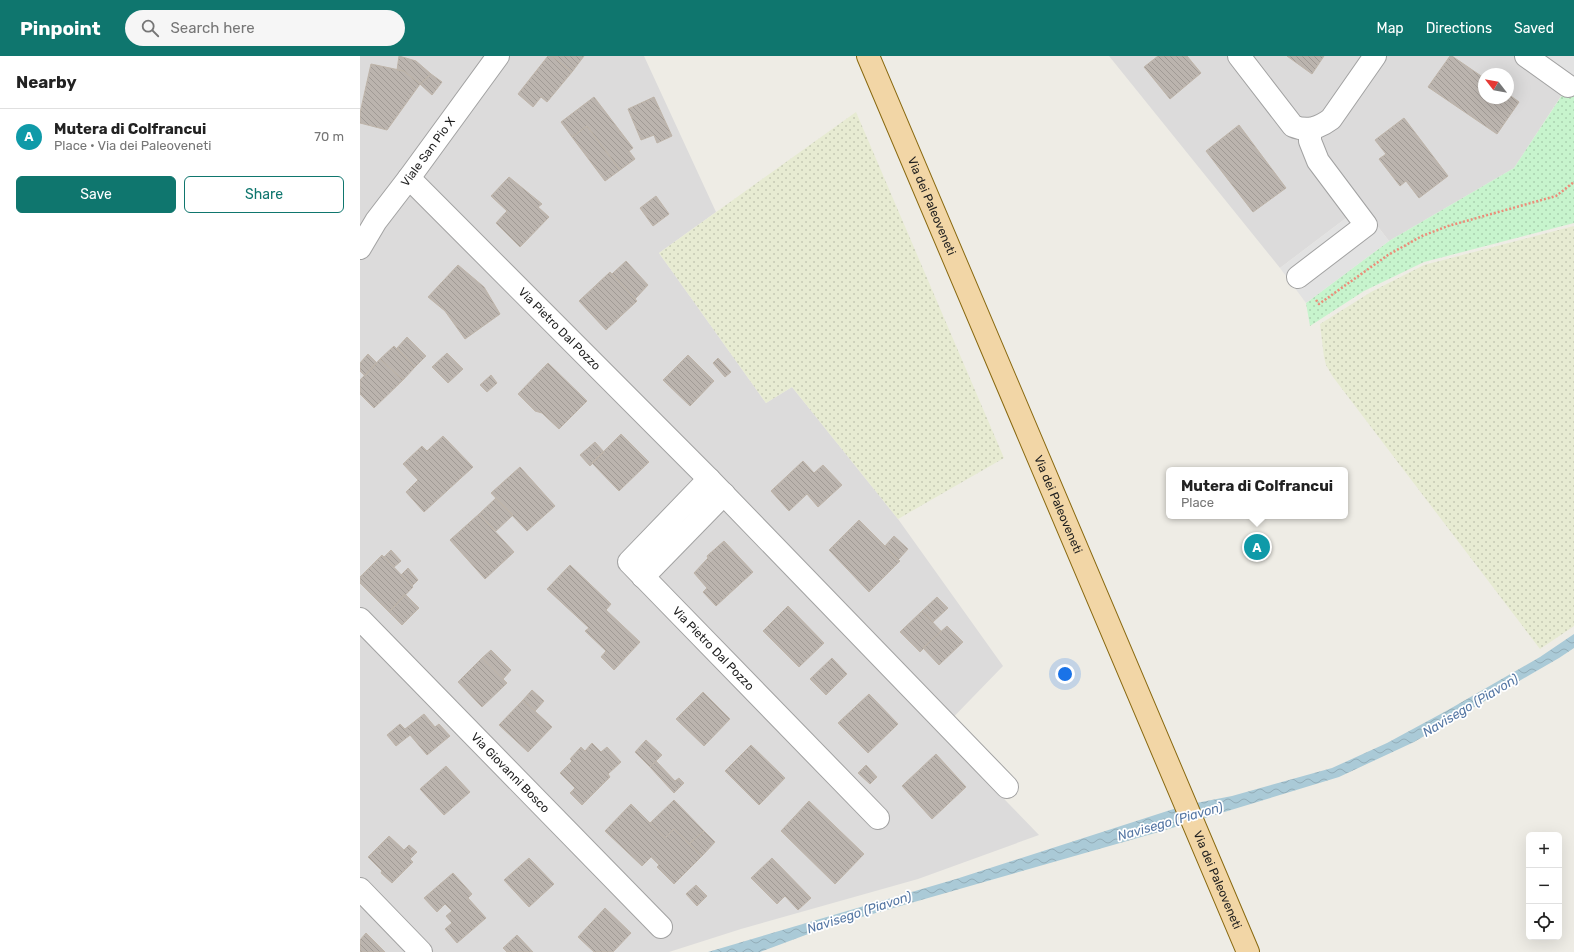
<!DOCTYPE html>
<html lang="en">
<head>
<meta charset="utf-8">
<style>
	body { margin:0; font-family:Rubik,sans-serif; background:#f6f6f6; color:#222 }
	.controls { position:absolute; right:12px; bottom:12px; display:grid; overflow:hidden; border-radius:6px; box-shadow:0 4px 16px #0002 }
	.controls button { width:36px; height:36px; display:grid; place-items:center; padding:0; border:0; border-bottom:1px solid #e0e0e0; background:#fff; color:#222; font:20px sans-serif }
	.compass { position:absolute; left:1118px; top:12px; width:36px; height:36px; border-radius:50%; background:#fff; box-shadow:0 4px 16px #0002; rotate:301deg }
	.you { position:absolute; left:705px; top:618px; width:14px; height:14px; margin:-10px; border:3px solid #fff; border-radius:50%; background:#1a73e8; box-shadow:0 0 0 6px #1a73e833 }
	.badge { display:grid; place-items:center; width:26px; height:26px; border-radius:50%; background:#0f766e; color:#fff; font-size:13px; font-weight:700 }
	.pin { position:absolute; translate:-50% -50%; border:2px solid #fff; box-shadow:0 1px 4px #0006 }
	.popup { position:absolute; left:806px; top:411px; width:182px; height:52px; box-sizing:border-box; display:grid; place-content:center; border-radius:6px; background:#fff; filter:drop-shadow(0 1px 3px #0005); font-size:13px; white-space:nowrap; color:#767676 }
	.popup b { font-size:15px; color:#222 }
	.popup::after { content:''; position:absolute; left:50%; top:100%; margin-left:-8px; border:8px solid transparent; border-top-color:#fff }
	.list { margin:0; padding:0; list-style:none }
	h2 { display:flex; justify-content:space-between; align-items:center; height:52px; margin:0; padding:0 16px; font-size:17px }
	h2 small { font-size:13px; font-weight:400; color:#767676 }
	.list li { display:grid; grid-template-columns:26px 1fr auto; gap:12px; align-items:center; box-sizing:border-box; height:56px; padding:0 16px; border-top:1px solid #e0e0e0 }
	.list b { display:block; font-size:15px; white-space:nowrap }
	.list p { margin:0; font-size:13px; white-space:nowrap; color:#767676 }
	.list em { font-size:13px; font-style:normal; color:#767676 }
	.actions { display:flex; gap:8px; padding:12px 16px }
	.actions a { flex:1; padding:9px 0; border:1px solid #0f766e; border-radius:6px; text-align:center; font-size:14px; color:#0f766e }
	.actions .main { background:#0f766e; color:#fff }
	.icon { flex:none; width:22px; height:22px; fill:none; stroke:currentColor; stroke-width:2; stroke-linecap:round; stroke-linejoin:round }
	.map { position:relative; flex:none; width:1214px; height:896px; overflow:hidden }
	header { display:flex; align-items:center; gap:24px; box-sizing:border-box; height:56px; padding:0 20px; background:#0f766e; color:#fff }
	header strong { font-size:19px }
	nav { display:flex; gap:22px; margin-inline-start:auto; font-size:14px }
	.search { width:280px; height:36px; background:#f6f6f6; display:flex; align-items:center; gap:10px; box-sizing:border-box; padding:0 14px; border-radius:22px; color:#767676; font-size:15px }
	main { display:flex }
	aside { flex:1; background:#fff }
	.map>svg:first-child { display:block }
	.residential { fill:#dcdbdb; fill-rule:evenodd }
	.farmland { fill:url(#farmland-dots) }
	.park { fill:url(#park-dots) }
	.parking { fill:#e2e2e2 }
	.water { fill:url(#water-waves) }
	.building { fill:url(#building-back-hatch); stroke:#beb4a9 }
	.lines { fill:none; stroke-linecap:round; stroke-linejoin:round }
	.minor-casing { stroke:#a2a2a2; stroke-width:24 }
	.major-casing { stroke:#896910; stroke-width:24 }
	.path { stroke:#eb8d79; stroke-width:2.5; stroke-dasharray:2 2; stroke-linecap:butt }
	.minor { stroke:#fff; stroke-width:22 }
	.major { stroke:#f2d6a6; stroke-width:22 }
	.labels { text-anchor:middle; stroke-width:3.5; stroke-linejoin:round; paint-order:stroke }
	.street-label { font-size:12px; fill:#1e1e1e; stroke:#fff }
	.water-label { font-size:13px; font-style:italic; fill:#5577a4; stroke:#fff }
</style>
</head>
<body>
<header>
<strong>Pinpoint</strong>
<div class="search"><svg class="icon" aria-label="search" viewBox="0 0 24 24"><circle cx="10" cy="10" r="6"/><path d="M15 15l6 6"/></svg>Search here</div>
<nav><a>Map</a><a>Directions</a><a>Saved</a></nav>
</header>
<main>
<aside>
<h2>Nearby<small></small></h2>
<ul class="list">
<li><span class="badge" style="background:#0f9aa8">A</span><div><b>Mutera di Colfrancui</b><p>Place · Via dei Paleoveneti</p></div><em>70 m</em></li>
</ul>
<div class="actions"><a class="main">Save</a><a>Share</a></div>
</aside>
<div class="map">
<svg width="1214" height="896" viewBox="0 0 1214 896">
	<defs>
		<pattern id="farmland-dots" width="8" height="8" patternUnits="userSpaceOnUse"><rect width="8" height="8" fill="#e7ebd2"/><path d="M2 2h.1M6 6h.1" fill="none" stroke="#c6c9b4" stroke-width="1.8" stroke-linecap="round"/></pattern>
		<pattern id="park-dots" width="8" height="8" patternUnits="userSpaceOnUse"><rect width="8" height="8" fill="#c7f4cd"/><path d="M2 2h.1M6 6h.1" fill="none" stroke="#aad1b0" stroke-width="1.8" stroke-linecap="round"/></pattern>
		<pattern id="water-waves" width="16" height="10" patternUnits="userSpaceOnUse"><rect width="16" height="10" fill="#aacad7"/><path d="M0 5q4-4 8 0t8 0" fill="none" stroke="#92adb8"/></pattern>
		<pattern id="building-back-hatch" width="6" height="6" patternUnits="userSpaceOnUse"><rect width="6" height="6" fill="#bbb4ae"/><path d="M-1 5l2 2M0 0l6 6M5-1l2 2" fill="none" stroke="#a09a95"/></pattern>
	</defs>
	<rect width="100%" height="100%" fill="#eeece5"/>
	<path class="residential" d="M0 0H284L356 156 299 197 406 347 432 331 538 463 643 610 579 676 679 779 558 823 381 873 309 896H0Z
		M749 0H1182L1205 34 1154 112 1029 185 1002 150 920 212ZM1124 18H1148V42H1124Z"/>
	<path class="farmland" d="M496 56 644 402 538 463 432 331 406 347 299 197Z
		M1214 170V570L1180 593 973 321 966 309 964 301 960 268 1011 236 1064 209Z"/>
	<path class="park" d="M1214 21V167L1064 206 1004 235 950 270 946 247 1029 185 1154 112Z"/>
	<path class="parking" d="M1182 0H1214V21Z
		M1002 150 1029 185 946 247 920 212Z"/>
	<path class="water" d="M1214 578V592L1199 602 1054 686 979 721 802 775 467 871 400 896H348L596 823 826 749 872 740 972 712 1027 687 1088 654 1180 601Z"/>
	<path class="building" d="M39 0 56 5 71 18 60 28 44 15 37 14Z
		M188 0H192L212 16 187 46 181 41 173 51 158 38Z
		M192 0H224L212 16Z
		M798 0H827L841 17 810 43 784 11Z
		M927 0H964L952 18Z
		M1090 0H1092L1124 22V42H1148V38L1159 46 1137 78 1068 31Z
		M11 8 44 15 60 28 27 74 0 67V57Z
		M71 18 82 26 72 39 60 28Z
		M234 41 273 92 269 95 275 103 260 114 227 70 212 81 201 66Z
		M294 41 312 80 297 87 294 79 281 84 268 53Z
		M1044 62 1088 120 1059 142 1046 125 1040 130 1019 103 1026 98 1015 84Z
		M879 69 926 132 893 156 846 95Z
		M227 70 260 114 245 125 212 81Z
		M149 121 182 148 178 151 189 161 160 191 136 167 147 155 131 140Z
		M296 140 309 158 293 170 280 152Z
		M266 205 288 229 275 243 252 218Z
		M98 209 124 231 140 258 105 283 85 255 68 241Z
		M250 216 277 245 246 274 219 245Z
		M47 281 66 300 55 311 37 292Z
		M34 290 55 311 43 324 20 303Z
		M87 297 103 313 88 327 72 311Z
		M8 298 17 307 5 320 0 315V307Z
		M328 299 354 325 330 350 303 324Z
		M358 302 371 316 365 321 353 307Z
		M20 303 43 324 14 352 0 338V324Z
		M188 307 227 345 199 373 182 357 175 355 158 338Z
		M131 319 137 327 127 336 120 329Z
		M261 378 289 406 259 435 232 407Z
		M83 380 113 411 64 456 46 436 58 424 43 408 62 390 67 395Z
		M235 386 244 396 230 410 220 399Z
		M443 405 454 417 463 409 482 429 458 451 447 438 429 455 411 435Z
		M160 411 195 450 167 475 131 437Z
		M136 442 153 459 136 475 119 458Z
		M119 458 154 496 125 523 90 484Z
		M499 464 540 505 509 536 469 494Z
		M534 480 548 493 538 504 525 490Z
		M364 485 393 516 356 550 343 536 347 532 334 517 348 502 347 500Z
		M31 494 41 505 34 511 24 501Z
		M22 499 53 531 29 556 0 527V521Z
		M210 509 251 548 246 554 280 586 254 614 241 601 246 595 225 575 229 572 187 533Z
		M48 512 58 524 52 530 41 519Z
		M45 538 59 552 42 569 29 556Z
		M577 541 588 552 573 566 562 555Z
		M428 550 464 587 439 611 403 575Z
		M562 555 581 575 560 596 540 576Z
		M587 570 603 586 579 609 563 592Z
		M131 594 151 614 143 623 122 602Z
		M122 602 147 627 122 651 98 626Z
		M472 602 487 618 466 639 450 623Z
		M172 634 184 645 175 655 163 644Z
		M343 636 370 663 344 690 316 663Z
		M509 638 538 668 508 697 478 667Z
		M163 644 192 671 168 696 139 669Z
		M64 658 75 671 79 668 90 680 67 699 50 679 36 690 27 679 40 668 45 673Z
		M286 684 302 699 290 711 275 696Z
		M232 687 241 696 247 691 261 706 248 718 250 721 222 749 210 737 215 732 200 717 212 705 210 703 221 691 225 695Z
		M391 689 425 722 399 749 365 715Z
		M576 698 606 731 572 763 542 730Z
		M296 705 315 725 319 722 324 727 314 737 290 711Z
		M506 709 517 721 510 728 498 717Z
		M86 710 110 736 84 759 60 733Z
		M314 744 344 775 329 788 314 773 305 782 290 767Z
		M449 745 504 798 475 828 421 775Z
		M271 748 305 782 314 773 342 800 314 828 297 811 299 809 291 801 282 810 245 775Z
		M344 775 355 786 342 800 329 788Z
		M29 780 44 794 49 789 57 796 50 803 53 806 32 827 21 817 22 815 8 801Z
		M169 802 194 828 169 851 144 824Z
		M412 802 451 842 438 854 425 840 417 848 391 822Z
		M93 817 112 838 108 842 126 862 97 887 85 873 92 867 86 860 92 855 85 848 77 856 64 842Z
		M336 829 347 840 337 850 326 838Z
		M245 852 271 877 253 896H234L218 881Z
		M6 877 25 896H0V884Z
		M157 879 173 896H147L143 892Z"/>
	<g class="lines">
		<defs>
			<g id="minor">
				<path d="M879 0 933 70C947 76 959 72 971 63L1015 0"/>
				<path d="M1166 0 1208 30"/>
				<path id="s1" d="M49 122 349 423 647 731"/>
				<path id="s2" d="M0 192 16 165 49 122 138 0"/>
				<path d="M938 221 1006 169 958 105 950 85V73"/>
				<path id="s3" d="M349 423 269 506 518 762"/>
				<path d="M283 521 364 438"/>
				<path id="s4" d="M0 563 301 871"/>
				<path d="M0 833 61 896"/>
			</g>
			<g id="major">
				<path id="s5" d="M508 0 888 896"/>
			</g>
		</defs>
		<use href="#minor" class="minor-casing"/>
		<use href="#major" class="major-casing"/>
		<path class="path" d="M956 244 959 248 1028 199 1062 180 1088 170 1196 140 1214 126"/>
		<use href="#minor" class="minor"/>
		<use href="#major" class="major"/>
	</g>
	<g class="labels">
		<g class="street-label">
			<text dy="4" stroke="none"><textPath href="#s2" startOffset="118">Viale San Pio X</textPath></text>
			<text dy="4" stroke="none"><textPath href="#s5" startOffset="163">Via dei Paleoveneti</textPath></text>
			<text dy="4" stroke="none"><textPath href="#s1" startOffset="213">Via Pietro Dal Pozzo</textPath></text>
			<text dy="4" stroke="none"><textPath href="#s5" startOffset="487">Via dei Paleoveneti</textPath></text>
			<text dy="4" stroke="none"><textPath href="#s3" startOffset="236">Via Pietro Dal Pozzo</textPath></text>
			<text dy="4" stroke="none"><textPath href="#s4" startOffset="215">Via Giovanni Bosco</textPath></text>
			<text dy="4" stroke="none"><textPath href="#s5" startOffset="895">Via dei Paleoveneti</textPath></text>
		</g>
		<g class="water-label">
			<text transform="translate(1110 649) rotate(-31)" y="5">Navisego (Piavon)</text>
			<text transform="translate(810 765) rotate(-16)" y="5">Navisego (Piavon)</text>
			<text transform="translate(499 856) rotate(-18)" y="5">Navisego (Piavon)</text>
		</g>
	</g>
</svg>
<div class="controls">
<button>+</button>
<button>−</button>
<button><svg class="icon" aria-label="locate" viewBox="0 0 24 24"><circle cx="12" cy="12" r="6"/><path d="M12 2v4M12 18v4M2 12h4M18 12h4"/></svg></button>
</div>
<svg class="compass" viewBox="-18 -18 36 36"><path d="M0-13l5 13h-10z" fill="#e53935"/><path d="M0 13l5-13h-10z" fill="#767676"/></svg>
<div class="you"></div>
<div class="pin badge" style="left:897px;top:491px;background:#0f9aa8">A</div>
<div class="popup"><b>Mutera di Colfrancui</b>Place</div>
</div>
</main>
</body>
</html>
